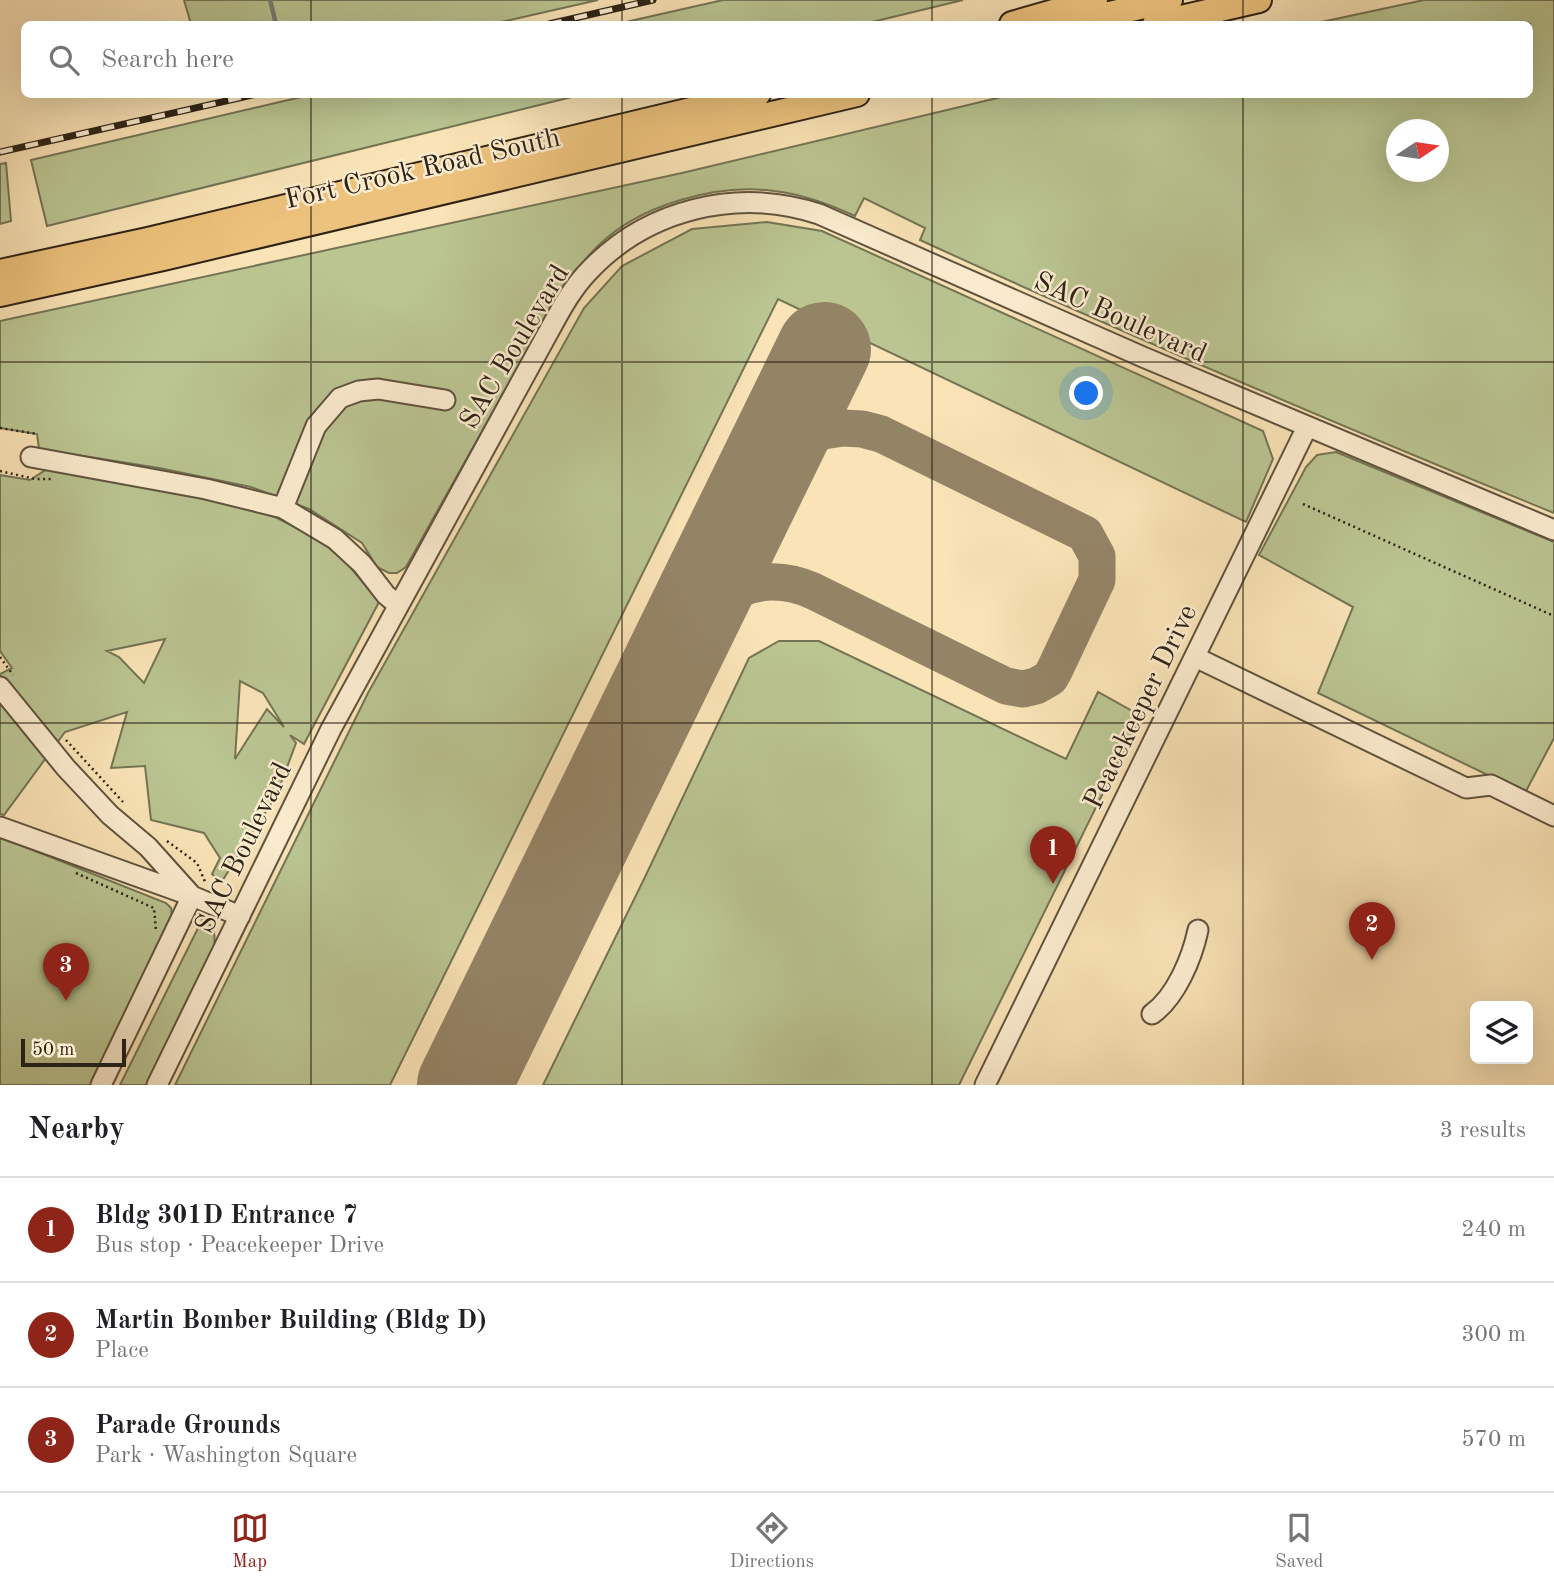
<!DOCTYPE html>
<html lang="en">
<head>
<meta charset="utf-8">
<style>
	body { margin:0; font-family:"Old Standard TT",serif; background:#f6f6f6; color:#202124 }
	.controls { position:absolute; right:21px; bottom:21px; display:grid; overflow:hidden; border-radius:10px; box-shadow:0 7px 28px #0002 }
	.controls button { width:63px; height:63px; display:grid; place-items:center; padding:0; border:0; border-bottom:2px solid #e0e0e0; background:#fff; color:#202124; font:35px sans-serif }
	.compass { position:absolute; left:1386px; top:119px; width:63px; height:63px; border-radius:50%; background:#fff; box-shadow:0 7px 28px #0002; rotate:77deg }
	.scale { position:absolute; left:21px; bottom:18px; width:105px; box-sizing:border-box; padding-left:7px; border:4px solid #2d2316; border-top:0; font-size:19px; line-height:24px; white-space:nowrap; color:#2d2316; -webkit-text-stroke:5px #fcedd0; paint-order:stroke }
	.you { position:absolute; left:1087px; top:394px; width:24px; height:24px; margin:-18px; border:5px solid #fff; border-radius:50%; background:#1a73e8; box-shadow:0 0 0 10px #1a73e833 }
	.badge { display:grid; place-items:center; width:46px; height:46px; border-radius:50%; background:#8f2418; color:#fff; font-size:23px; font-weight:700 }
	.pin { position:absolute; translate:-50% -58px; filter:drop-shadow(0 2px 4px #0008) }
	.pin::after { content:''; position:absolute; top:37px; width:24px; height:21px; background:inherit; clip-path:polygon(0 0,100% 0,50% 100%) }
	.list { margin:0; padding:0; list-style:none }
	h2 { display:flex; justify-content:space-between; align-items:center; height:91px; margin:0; padding:0 28px; font-size:30px }
	h2 small { font-size:23px; font-weight:400; color:#757577 }
	.list li { display:grid; grid-template-columns:46px 1fr auto; gap:21px; align-items:center; box-sizing:border-box; height:105px; padding:0 28px; border-top:2px solid #e0e0e0 }
	.list b { display:block; font-size:26px; white-space:nowrap }
	.list p { margin:0; font-size:23px; white-space:nowrap; color:#757577 }
	.list em { font-size:23px; font-style:normal; color:#757577 }
	.icon { flex:none; width:38px; height:38px; fill:none; stroke:currentColor; stroke-width:2; stroke-linecap:round; stroke-linejoin:round }
	.map { position:relative; flex:none; width:1554px; height:1085px; overflow:hidden }
	.search { position:absolute; background:#fff; box-shadow:0 7px 28px #0002; left:21px; right:21px; top:21px; height:77px; display:flex; align-items:center; gap:18px; box-sizing:border-box; padding:0 24px; border-radius:10px; color:#757577; font-size:26px }
	.sheet { height:406px; background:#fff }
	nav { display:flex; justify-content:space-around; align-items:center; box-sizing:border-box; height:98px; border-top:2px solid #e0e0e0; background:#fff; font-size:19px; color:#757577 }
	nav a { display:grid; justify-items:center; gap:4px }
	nav .on { color:#8f2418 }
	.map>svg:first-child { display:block }
	.green { fill:#bac592; stroke:#747454; stroke-width:2; fill-rule:evenodd }
	.lines { fill:none; stroke-linecap:round; stroke-linejoin:round }
	.stream { stroke:#737f77; stroke-width:4.5 }
	.taxiway { stroke:#948466; stroke-width:37 }
	.runway { stroke:#948466; stroke-width:94 }
	.minor-casing { stroke:#60533e; stroke-width:23 }
	.major-casing { stroke:#2d2316; stroke-width:28 }
	.path { stroke:#2d2316; stroke-width:2.5; stroke-dasharray:2 3.5; stroke-linecap:butt }
	.minor { stroke:#fcedd0; stroke-width:19 }
	.major { stroke:#edc27c; stroke-width:24 }
	.rail-casing { stroke:#2d2316; stroke-width:7 }
	.rail { stroke:#fcedd0; stroke-width:4.5; stroke-dasharray:13; stroke-linecap:butt }
	.grid { fill:none; stroke:#2d2316; stroke-width:2; stroke-opacity:0.55 }
	.labels { text-anchor:middle; stroke-width:5; stroke-linejoin:round; paint-order:stroke }
	.street-label { font-size:28px; fill:#2d2316; stroke:#fcedd0 }
</style>
</head>
<body>
<div class="map">
<svg width="1554" height="1085" viewBox="0 0 1554 1085">
	<rect width="100%" height="100%" fill="#fae4b7"/>
	<filter id="stains"><feTurbulence type="fractalNoise" baseFrequency=".00286" numOctaves="4"/><feColorMatrix values="0 0 0 0 .2 0 0 0 0 .09 0 0 0 0 .02 0 0 0 .5 -.17"/></filter>
	<radialGradient id="worn" r=".72"><stop offset=".6" stop-color="#630" stop-opacity="0"/><stop offset="1" stop-color="#630" stop-opacity=".3"/></radialGradient>
	<path class="green" d="M184 0H598L493 24H191Z
		M723 0H963L864 24H617Z
		M1424 0H1554V513C1341 426 1129 336 920 240L925 228 864 198 855 216C829 204 802 194 774 191 717 183 640 205 599 245 582 261 569 280 556 299L406 567 397 573H389L377 567 362 543 309 509 251 487 159 468 39 449 37 434 0 428V321L682 173 1010 95 1530 94V24H1312ZM1396 130H1438V172H1396Z
		M314 94 580 95 47 226 31 160Z
		M6 163 11 221 0 224V164Z
		M767 222 822 231 1263 431 1273 459 1246 522 778 299 390 1085H175L368 693 584 308 622 266 692 229Z
		M1336 452 1554 542V738L1525 793 1318 693 1353 607 1259 555 1306 467 1317 455Z
		M47 469 222 502 275 517 317 538 346 562 379 602 304 744 290 735 296 743 277 794 221 883 212 874 220 858 204 833 151 820 145 766 111 768 127 712 65 732 4 815 0 814V674L12 668 0 651V475L30 480ZM165 639 144 683 119 657 107 651ZM240 681 263 693 284 727 267 709 235 759Z
		M779 641H819L1066 759 1098 692 1141 716 959 1085H543L645 877 749 658Z
		M0 837 166 903 171 908 172 916 91 1085H0Z
		M203 918C214 927 216 934 214 948L146 1085H120Z"/>
	<g class="lines">
		<path class="stream" d="M270 0 276 24"/>
		<path class="taxiway" d="M682 639C716 594 758 567 813 591L1006 686 1023 689 1036 686 1050 678 1054 671 1097 580V556L1085 534 881 434 862 429 843 428 823 431 794 444 757 485"/>
		<path class="runway" d="M464 1085 824 349"/>
		<defs>
			<path id="minor" d="M31 457 206 489 283 508 335 539 362 564 386 595 398 605
				M283 508 316 426 340 398 359 391 378 389 445 400
				M1195 657 1466 788 1491 785 1554 816
				M0 687 66 768 110 815 148 847 192 896
				M0 827 192 896 240 916
				M1152 1014C1176 997 1192 958 1198 930
				M101 1085 192 896
				M157 1085 331 729 549 331C560 311 571 290 587 273 646 209 737 187 819 214L1143 357 1554 530
				M985 1085 1307 427"/>
			<path id="major" d="M1012 24 1095 0
				M1066 24 1170 0
				M1155 24 1259 0
				M0 272 148 240 758 94
				M0 294 163 258 857 94"/>
		</defs>
		<use href="#minor" class="minor-casing"/>
		<use href="#major" class="major-casing"/>
		<path class="path" d="M0 428 37 434
			M0 471 35 479H52
			M1303 504 1554 616
			M0 657 13 675
			M66 740 123 802
			M167 841 197 863 206 884
			M76 873 154 908 156 931"/>
		<use href="#minor" class="minor"/>
		<use href="#major" class="major"/>
		<defs>
			<path id="rail" d="M549 24 653 0
				M0 152 257 94"/>
		</defs>
		<use href="#rail" class="rail-casing"/>
		<use href="#rail" class="rail"/>
	</g>
	<path class="grid" d="M311 0V24M622 0V24M932 0V24M1243 0V24M311 94V1085M622 94V1085M932 94V1085M1243 94V1085M0 362H1554M0 723H1554"/>
	<g class="labels">
		<g class="street-label">
			<text transform="translate(422 167) rotate(-13)" y="10">Fort Crook Road South</text>
			<text transform="translate(1121 316) rotate(24)" y="10">SAC Boulevard</text>
			<text transform="translate(513 346) rotate(-59)" y="10">SAC Boulevard</text>
			<text transform="translate(1139 706) rotate(-64)" y="10">Peacekeeper Drive</text>
			<text transform="translate(242 847) rotate(-64)" y="10">SAC Boulevard</text>
		</g>
	</g>
	<rect width="100%" height="100%" filter="url(#stains)"/>
	<rect width="100%" height="100%" fill="url(#worn)"/>
</svg>
<div class="controls">
<button><svg class="icon" aria-label="layers" viewBox="0 0 24 24"><path d="M12 4l9 5-9 5-9-5zM3 14l9 5 9-5"/></svg></button>
</div>
<svg class="compass" viewBox="-18 -18 36 36"><path d="M0-13l5 13h-10z" fill="#e53935"/><path d="M0 13l5-13h-10z" fill="#757577"/></svg>
<div class="scale">50 m</div>
<div class="you"></div>
<div class="pin badge" style="left:1053px;top:884px">1</div>
<div class="pin badge" style="left:1372px;top:960px">2</div>
<div class="pin badge" style="left:66px;top:1001px">3</div>
<div class="search"><svg class="icon" aria-label="search" viewBox="0 0 24 24"><circle cx="10" cy="10" r="6"/><path d="M15 15l6 6"/></svg>Search here</div>
</div>
<section class="sheet">
<h2>Nearby<small>3 results</small></h2>
<ul class="list">
<li><span class="badge">1</span><div><b>Bldg 301D Entrance 7</b><p>Bus stop · Peacekeeper Drive</p></div><em>240 m</em></li>
<li><span class="badge">2</span><div><b>Martin Bomber Building (Bldg D)</b><p>Place</p></div><em>300 m</em></li>
<li><span class="badge">3</span><div><b>Parade Grounds</b><p>Park · Washington Square</p></div><em>570 m</em></li>
</ul>
</section>
<nav>
<a class="on"><svg class="icon" aria-label="map" viewBox="0 0 24 24"><path d="M3 6l6-2 6 2 6-2v14l-6 2-6-2-6 2zM9 4v14M15 6v14"/></svg>Map</a>
<a><svg class="icon" aria-label="directions" viewBox="0 0 24 24"><path d="M12 3l9 9-9 9-9-9zM9 14v-3h6M13 9l2 2-2 2"/></svg>Directions</a>
<a><svg class="icon" aria-label="saved" viewBox="0 0 24 24"><path d="M7 4h10v16l-5-4-5 4z"/></svg>Saved</a>
</nav>
</body>
</html>
